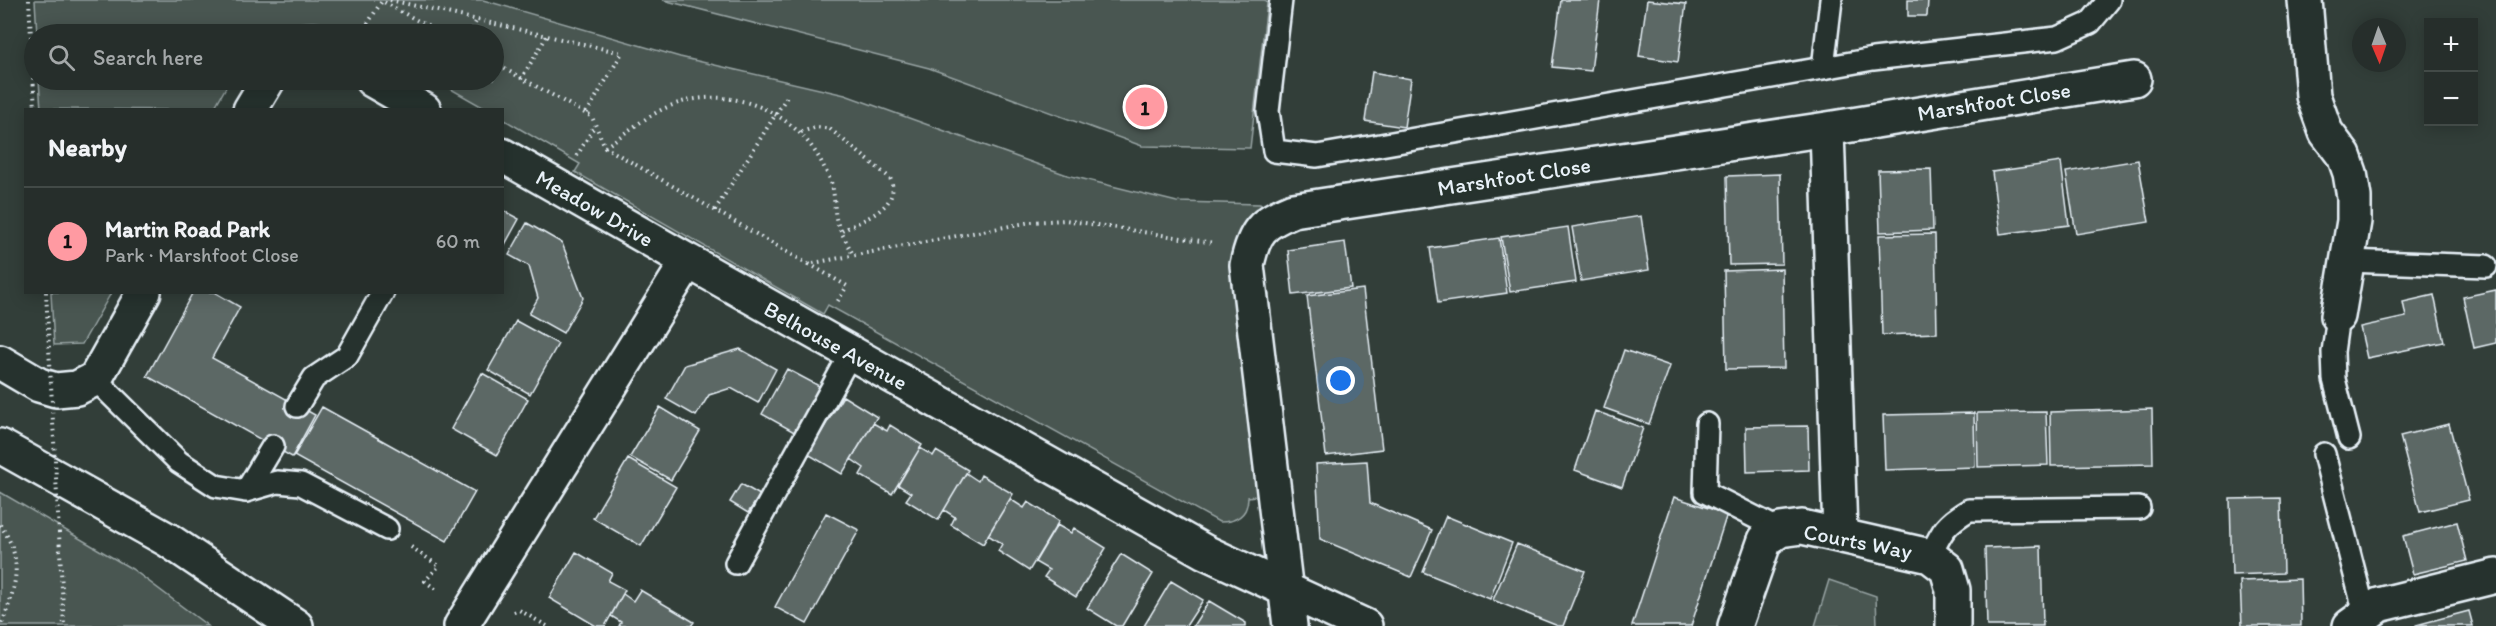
<!DOCTYPE html>
<html lang="en">
<head>
<meta charset="utf-8">
<style>
	body { margin:0; font-family:Itim,sans-serif; background:#323a37; color:#f1f3f6 }
	.controls { position:absolute; right:18px; top:18px; display:grid; overflow:hidden; border-radius:0px; box-shadow:0 3px 15px #0003 }
	.controls button { width:54px; height:54px; display:grid; place-items:center; padding:0; border:0; border-bottom:2px solid #424a47; background:#262e2b; color:#f1f3f6; font:30px sans-serif }
	.compass { position:absolute; left:2352px; top:18px; width:54px; height:54px; border-radius:50%; background:#262e2b; box-shadow:0 3px 15px #0003; rotate:178deg }
	.you { position:absolute; left:1341px; top:381px; width:21px; height:21px; margin:-15px; border:4px solid #fff; border-radius:50%; background:#1a73e8; box-shadow:0 0 0 9px #1a73e833 }
	.badge { display:grid; place-items:center; width:39px; height:39px; border-radius:50%; background:#ff9aa2; color:#111; font-size:20px; font-weight:700 }
	.pin { position:absolute; translate:-50% -50%; border:3px solid #fff; box-shadow:0 2px 6px #0006 }
	.list { margin:0; padding:0; list-style:none }
	h2 { display:flex; justify-content:space-between; align-items:center; height:78px; margin:0; padding:0 24px; font-size:26px }
	h2 small { font-size:20px; font-weight:400; color:#a4a8a9 }
	.list li { display:grid; grid-template-columns:39px 1fr auto; gap:18px; align-items:center; box-sizing:border-box; height:108px; padding:0 24px; border-top:2px solid #424a47 }
	.list b { display:block; font-size:22px; white-space:nowrap }
	.list p { margin:0; font-size:20px; white-space:nowrap; color:#a4a8a9 }
	.list em { font-size:20px; font-style:normal; color:#a4a8a9 }
	.icon { flex:none; width:33px; height:33px; fill:none; stroke:currentColor; stroke-width:2; stroke-linecap:round; stroke-linejoin:round }
	.map { position:relative; flex:none; width:2496px; height:626px; overflow:hidden }
	.search { position:absolute; background:#262e2b; box-shadow:0 3px 15px #0003; left:24px; top:24px; width:480px; height:66px; display:flex; align-items:center; gap:15px; box-sizing:border-box; padding:0 21px; border-radius:33px; color:#a4a8a9; font-size:22px }
	.panel { position:absolute; background:#262e2b; box-shadow:0 3px 15px #0003; left:24px; top:108px; width:480px; height:186px; border-radius:0px }
	.map>svg:first-child { display:block }
	.green { fill:#495651; stroke:#98a4a4; stroke-width:1.5 }
	.building { fill:#5c6865; stroke:#e8f1f8; stroke-width:1.5 }
	.lines { fill:none; stroke-linecap:round; stroke-linejoin:round }
	.service-casing { stroke:#e8f1f8; stroke-width:26 }
	.minor-casing { stroke:#e8f1f8; stroke-width:38 }
	.secondary-casing { stroke:#e8f1f8; stroke-width:38 }
	.path { stroke:#e8f1f8; stroke-width:4; stroke-dasharray:1.5 4.5; stroke-linecap:butt }
	.service { stroke:#26332d; stroke-width:21 }
	.minor { stroke:#26332d; stroke-width:33 }
	.secondary { stroke:#26332d; stroke-width:33 }
	.path-bridge { stroke:#e8f1f8; stroke-width:4; stroke-dasharray:1.5 4.5; stroke-linecap:butt }
	.labels { text-anchor:middle; stroke-width:4.5; stroke-linejoin:round; paint-order:stroke }
	.street-label { font-size:22px; fill:#e8f1f8; stroke:#26332d }
</style>
</head>
<body>
<div class="map">
<svg width="2496" height="626" viewBox="0 0 2496 626">
	<rect width="100%" height="100%" fill="#323e39"/>
	<filter id="ink" filterUnits="userSpaceOnUse"><feTurbulence type="fractalNoise" baseFrequency=".0167" numOctaves="2"/><feDisplacementMap in="SourceGraphic" scale="12" xChannelSelector="R" yChannelSelector="G"/><feConvolveMatrix kernelMatrix="1 2 1 2 8 2 1 2 1" color-interpolation-filters="sRGB"/></filter>
	<g filter="url(#ink)">
		<path class="green" d="M35 0H483L680 57 845 95 1067 175 1177 202 1260 204 1262 207C1242 221 1236 235 1233 259L1261 495 1248 497C1248 515 1236 522 1219 522L828 305 823 314 575 172 580 164 503 119 502 110 486 109 435 80H494V34H357C331 19 295 17 269 34H37Z
			M663 0H1265L1267 3 1250 148 1142 146 929 68Z
			M39 80H230L213 110 41 109Z
			M51 293V292L111 293 82 344 54 345Z
			M0 492 132 569 208 626H0Z
			M1829 580 1876 596 1877 626H1815Z"/>
		<path class="building" d="M1561 0H1600L1591 71 1552 67Z
			M1647 0 1686 4 1678 62 1639 56Z
			M1908 0H1928L1927 16H1908Z
			M1372 72 1411 79 1404 127 1365 121Z
			M2138 160 2149 222 2076 234 2066 172Z
			M2061 162 2069 225 2000 234 1992 172Z
			M1931 169 1933 230 1880 232 1878 170Z
			M1780 174 1782 264 1729 265 1727 176Z
			M502 210 519 219 503 248H502Z
			M1641 216 1649 270 1581 281 1572 227Z
			M527 223 562 243 583 298 563 333 529 314 538 298 529 266 509 255Z
			M1568 227 1576 282 1510 292 1501 237Z
			M1935 234 1937 333 1882 335 1879 235Z
			M1499 238 1507 293 1438 303 1430 248Z
			M1345 242 1351 288 1293 295 1288 250Z
			M1782 269 1784 368 1726 369 1724 271Z
			M1363 289 1382 449 1326 456 1307 296Z
			M2496 290V343L2474 348 2463 297Z
			M193 292H214L240 307 212 358 315 415 292 457 147 376Z
			M2434 295 2444 342 2367 358 2360 327 2406 317 2403 302Z
			M516 321 558 344 530 394 488 370Z
			M740 349 776 369 758 403 731 388 709 395 696 416 666 399 685 365Z
			M1624 350 1670 366 1649 424 1604 408Z
			M787 369 821 387 796 433 762 414Z
			M482 373 528 399 497 455 451 429Z
			M843 396 877 417 842 474 808 454Z
			M322 407 475 492 447 541 294 456Z
			M660 407 700 431 671 480 630 457Z
			M2152 409 2153 464 2051 466 2050 412Z
			M1595 411 1643 428 1622 487 1575 470Z
			M2046 412 2048 465 1978 467 1977 413Z
			M1974 413 1975 467 1885 470 1883 415Z
			M873 423 887 431 890 425 922 445 892 494 860 475 864 468 851 459Z
			M2449 424 2469 500 2420 512 2400 436Z
			M1808 426 1809 470 1747 472 1746 427Z
			M920 448 933 456 936 451 968 470 938 520 906 500 911 493 898 485Z
			M628 459 676 487 641 546 593 518Z
			M1367 461 1370 503 1432 530 1411 577 1320 539 1316 464Z
			M966 473 978 481 981 475 1013 494 983 544 951 525 955 517 944 510Z
			M741 484 760 495 748 513 730 502Z
			M1674 497 1727 514 1691 626H1632Z
			M2281 498 2283 573 2232 575 2230 499Z
			M1010 499 1024 508 1028 502 1059 521 1029 571 998 551 1002 544 988 535Z
			M826 513 859 530 807 624 775 607Z
			M1446 516 1512 543 1490 599 1423 572Z
			M2457 522 2467 561 2413 574 2403 536Z
			M1057 525 1071 533 1074 528 1106 548 1076 597 1044 577 1049 570 1035 562Z
			M1517 544 1585 571 1563 626H1558L1493 600Z
			M2041 546 2043 626H1987L1985 548Z
			M576 552 612 573 608 581 625 590 605 626H596L549 598Z
			M1121 554 1153 574 1122 626H1116L1087 608Z
			M2300 579 2301 626H2242L2240 581Z
			M1171 581 1203 600 1186 626H1144Z
			M640 590 694 622 691 626H619L621 622 611 616 623 594 633 601Z
			M1209 601 1246 623V626H1193Z
			M2469 611 2473 626H2416V625Z"/>
		<g class="lines">
			<defs>
				<path id="service" d="M1281 0 1268 111 1274 151 1317 156 1823 68
					M1831 0 1823 68 1873 59 2057 38 2090 23 2109 0
					M2347 261 2486 266
					M2338 316 2333 352 2334 379 2349 438
					M95 379 179 462 216 486 246 491 277 482 301 484 387 529
					M297 406 314 378 347 356 383 292
					M1707 424 1705 492 1780 530
					M2324 454 2365 614
					M246 491 273 446
					M1930 556C1942 531 1945 524 1969 510L2139 508
					M736 563 851 353"/>
				<path id="minor" d="M2305 0 2313 96 2326 132 2344 156 2350 173 2354 197V221L2338 316
					M372 80 424 110
					M250 110 268 80
					M1827 129 1840 534
					M502 155 688 261
					M0 362 39 385 56 390 77 388 95 379 144 292
					M461 626 688 261 1205 552 1365 626
					M1290 626 1247 265C1254 231 1262 223 1293 210L1827 129 2134 79
					M1735 626 1765 540 1780 530 1802 527 1930 556 1947 569 1953 590V626
					M2350 626 2379 605 2496 576"/>
				<path id="secondary" d="M0 446 168 540 296 626"/>
			</defs>
			<use href="#service" class="service-casing"/>
			<use href="#minor" class="minor-casing"/>
			<use href="#secondary" class="secondary-casing"/>
			<path class="path" d="M29 0 35 110
				M390 0 622 53 586 114
				M361 34 382 1 442 34
				M469 34 477 20
				M494 63 592 117 605 147 808 264 1031 222 1065 220 1214 243
				M521 79 547 36
				M801 132 817 127 830 129 890 178C903 207 862 220 842 231
				M605 147C624 134 643 119 663 109 722 81 794 107 823 165 827 173 832 182 833 190 835 200 834 212 837 222 841 233 848 244 853 255
				M577 156 595 125
				M715 210 788 95
				M809 264 847 286 836 304
				M0 525C26 560 15 589 1 626
				M411 547 439 566 425 581 438 591
				M514 612 519 610 547 626"/>
			<use href="#service" class="service"/>
			<use href="#minor" class="minor"/>
			<use href="#secondary" class="secondary"/>
			<path class="path-bridge" d="M46 292 64 626"/>
		</g>
	</g>
	<g class="labels">
		<g class="street-label">
			<text transform="translate(1994 101) rotate(-9)" y="8">Marshfoot Close</text>
			<text transform="translate(1514 176) rotate(-9)" y="8">Marshfoot Close</text>
			<text transform="translate(595 208) rotate(30)" y="8">Meadow Drive</text>
			<text transform="translate(836 345) rotate(29)" y="8">Belhouse Avenue</text>
			<text transform="translate(1858 541) rotate(11)" y="8">Courts Way</text>
		</g>
	</g>
</svg>
<div class="controls">
<button>+</button>
<button>−</button>
</div>
<svg class="compass" viewBox="-18 -18 36 36"><path d="M0-13l5 13h-10z" fill="#e53935"/><path d="M0 13l5-13h-10z" fill="#a4a8a9"/></svg>
<div class="you"></div>
<div class="pin badge" style="left:1145px;top:107px">1</div>
<div class="search"><svg class="icon" aria-label="search" viewBox="0 0 24 24"><circle cx="10" cy="10" r="6"/><path d="M15 15l6 6"/></svg>Search here</div>
<section class="panel">
<h2>Nearby<small></small></h2>
<ul class="list">
<li><span class="badge">1</span><div><b>Martin Road Park</b><p>Park · Marshfoot Close</p></div><em>60 m</em></li>
</ul>
</section>
</div>
</body>
</html>
